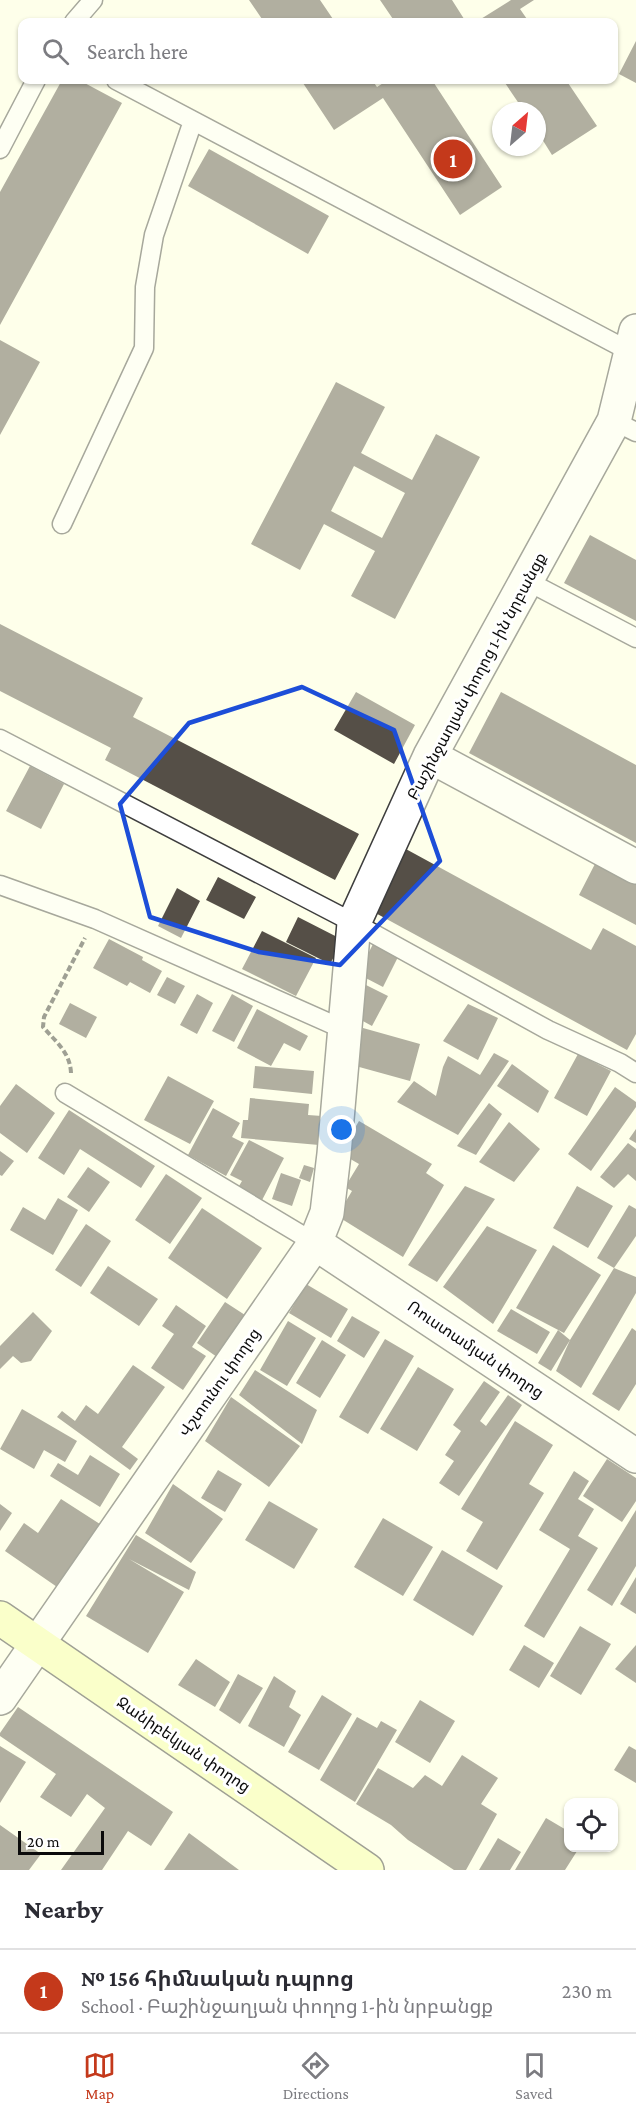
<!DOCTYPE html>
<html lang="en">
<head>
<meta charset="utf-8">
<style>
	body { margin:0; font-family:"Crimson Pro","Noto Sans Armenian",serif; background:#f7f7f7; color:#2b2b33 }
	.controls { position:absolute; right:18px; bottom:18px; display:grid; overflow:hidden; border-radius:12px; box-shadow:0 2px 4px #0004 }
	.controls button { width:54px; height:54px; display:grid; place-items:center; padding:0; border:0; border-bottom:2px solid #e1e1e2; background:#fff; color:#2b2b33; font:30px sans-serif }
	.compass { position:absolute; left:492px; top:102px; width:54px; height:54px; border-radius:50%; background:#fff; box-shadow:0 2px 4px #0004; rotate:28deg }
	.scale { position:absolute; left:18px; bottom:15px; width:86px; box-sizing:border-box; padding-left:6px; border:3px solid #0b0b0b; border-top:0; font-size:16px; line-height:21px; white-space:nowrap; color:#0b0b0b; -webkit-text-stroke:4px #fff; paint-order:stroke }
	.you { position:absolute; left:342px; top:1130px; width:21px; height:21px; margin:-15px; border:4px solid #fff; border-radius:50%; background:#1a73e8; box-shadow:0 0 0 9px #1a73e833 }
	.badge { display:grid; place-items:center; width:39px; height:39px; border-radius:50%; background:#c4391b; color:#fff; font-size:20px; font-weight:700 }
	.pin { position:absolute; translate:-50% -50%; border:3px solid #fff; box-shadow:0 2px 6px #0006 }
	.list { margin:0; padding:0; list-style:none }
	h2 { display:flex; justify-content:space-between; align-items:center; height:78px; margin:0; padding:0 24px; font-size:26px }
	h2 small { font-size:20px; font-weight:400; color:#7c7c81 }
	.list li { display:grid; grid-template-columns:39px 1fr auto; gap:18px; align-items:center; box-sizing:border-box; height:84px; padding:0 24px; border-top:2px solid #e1e1e2 }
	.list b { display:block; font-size:22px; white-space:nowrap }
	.list p { margin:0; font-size:20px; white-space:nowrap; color:#7c7c81 }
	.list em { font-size:20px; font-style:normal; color:#7c7c81 }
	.icon { flex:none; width:33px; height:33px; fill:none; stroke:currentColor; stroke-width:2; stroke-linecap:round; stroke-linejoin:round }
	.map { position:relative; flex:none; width:636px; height:1870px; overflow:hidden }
	.search { position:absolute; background:#fff; box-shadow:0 2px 4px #0004; left:18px; right:18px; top:18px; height:66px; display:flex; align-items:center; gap:15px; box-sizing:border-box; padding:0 21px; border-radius:12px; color:#7c7c81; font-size:22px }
	.sheet { height:162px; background:#fff }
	nav { display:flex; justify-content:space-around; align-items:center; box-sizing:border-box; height:84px; border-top:2px solid #e1e1e2; background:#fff; font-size:16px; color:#7c7c81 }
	nav a { display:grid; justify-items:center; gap:3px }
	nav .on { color:#c4391b }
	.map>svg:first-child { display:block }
	.building { fill:#554f47; fill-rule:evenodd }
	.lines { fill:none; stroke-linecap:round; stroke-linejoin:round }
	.lane-casing { stroke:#3e3e3e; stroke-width:21 }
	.street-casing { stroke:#3e3e3e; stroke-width:36 }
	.secondary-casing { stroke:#2d2d2d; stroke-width:36 }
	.path { stroke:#2d2d2d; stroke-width:4; stroke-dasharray:6 3; stroke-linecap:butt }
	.lane { stroke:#fff; stroke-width:18 }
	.street { stroke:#fff; stroke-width:33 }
	.secondary { stroke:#f5ffa5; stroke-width:33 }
	.marked { fill:none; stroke:#1d4ed8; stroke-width:4.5; stroke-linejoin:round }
	.labels { text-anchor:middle; stroke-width:6; stroke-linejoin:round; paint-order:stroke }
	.street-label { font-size:16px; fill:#0b0b0b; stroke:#fff }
</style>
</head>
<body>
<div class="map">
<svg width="636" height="1870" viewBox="0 0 636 1870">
	<rect width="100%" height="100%" fill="#feffea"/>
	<path class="building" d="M249 0H320L335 22H264Z
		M380 0H452L466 22H395Z
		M511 0H534L520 9 529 22H476Z
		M636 41V83L619 74Z
		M62 80H79L122 103 0 325V192Z
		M301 80H372L377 87 388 80H432L502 187 460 215 383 98 334 130Z
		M503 80H566L597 126 552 155 537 131V111H524Z
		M209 149 329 216 308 254 188 186Z
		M0 340 40 362 0 435Z
		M336 382 385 407 361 453 412 480 436 434 480 457 395 619 351 596 375 551 324 524 300 570 251 544ZM354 466 405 493 382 538 331 511Z
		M590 535 636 560V621L564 583Z
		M0 624 143 698 133 717 359 834 335 880 105 760 111 748 0 691Z
		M356 692 415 725 394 764 334 730Z
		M501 692 636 765V843L469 753Z
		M30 766 64 784 41 829 6 811Z
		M404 848 591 950 603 928 636 946V1034L627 1050 370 910Z
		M597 860 636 880V925L579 895Z
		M218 877 256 897 244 919 206 900Z
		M177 888 200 901 181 938 158 926Z
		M298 917 343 940 330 964 286 942Z
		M262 931 316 958 296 996 242 969Z
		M109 939 143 957 142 960 162 971 150 993 130 982 127 986 93 968Z
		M373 944 398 957 383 987 358 974Z
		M167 977 185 986 175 1004 157 995Z
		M364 984 388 996 372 1026 361 1020Z
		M197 994 213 1003 197 1034 180 1025Z
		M232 994 253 1006 234 1042 212 1031Z
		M70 1003 97 1017 86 1038 59 1024Z
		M468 1004 498 1018 478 1060 443 1041Z
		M257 1009 308 1036 300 1051 284 1043 271 1066 237 1048Z
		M363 1028 420 1044 410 1081 352 1065Z
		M494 1053 509 1061 458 1135 397 1102 414 1081 436 1096 443 1067 448 1056 480 1075Z
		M578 1054 611 1071 587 1116 554 1098Z
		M512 1064 549 1091 538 1113 497 1086Z
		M255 1066 314 1071 312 1094 253 1088Z
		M168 1076 214 1101 190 1144 144 1120Z
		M16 1084 55 1113 27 1153 0 1133V1106Z
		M615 1087 636 1102V1107L591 1171 568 1154Z
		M250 1098 309 1104 308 1115 322 1116 319 1145 241 1138 243 1120H248Z
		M489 1103 502 1114 476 1155 457 1146Z
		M213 1108 240 1123 232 1137 244 1143 226 1176 188 1155Z
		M69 1110 155 1166 141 1188 80 1149 64 1175 38 1158Z
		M359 1121 432 1164 426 1173 444 1185 403 1257 337 1216 352 1191 345 1187 359 1164 340 1153Z
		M509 1122 540 1149 514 1182 479 1162Z
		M636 1129V1143L629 1139Z
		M249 1140 284 1158 260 1204 236 1191 242 1181 230 1175Z
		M628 1143 636 1149V1181L628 1174 614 1188 600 1177Z
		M0 1151 14 1161 2 1176 0 1175Z
		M304 1165 314 1168 310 1182 299 1178Z
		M88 1167 110 1182 89 1212 67 1197Z
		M281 1173 301 1180 292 1206 272 1199Z
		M166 1174 202 1198 170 1244 135 1220Z
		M465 1186 495 1199 437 1282 408 1265Z
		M577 1186 613 1206 588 1248 553 1228Z
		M58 1198 78 1210 53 1255 10 1230 23 1207 45 1220Z
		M629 1205 636 1209V1236L614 1268 597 1258Z
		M202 1208 262 1248 227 1299 168 1258Z
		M86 1224 111 1241 81 1287 55 1270Z
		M487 1226 537 1250 493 1324 443 1287Z
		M553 1245 601 1275 564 1333 516 1308Z
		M108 1266 158 1299 139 1326 90 1293Z
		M614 1268 636 1277V1293L581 1388 556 1371 570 1340Z
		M306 1284 348 1309 331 1338 289 1313Z
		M225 1302 245 1315 217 1357 197 1343Z
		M176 1305 206 1326 192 1347 206 1356 183 1390 151 1368 174 1334 162 1326Z
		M511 1309 550 1332 537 1354 497 1331Z
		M33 1312 52 1331 31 1361 21 1363 13 1356 0 1369V1346Z
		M352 1316 380 1332 364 1358 337 1341Z
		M288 1321 316 1338 287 1386 260 1370Z
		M632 1328 636 1331V1384L619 1411 592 1394Z
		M558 1330 570 1340 551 1371 538 1363Z
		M385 1339 414 1356 368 1434 339 1417Z
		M322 1340 346 1355 320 1398 296 1383Z
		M133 1365 165 1387 122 1447 138 1459 130 1470 57 1417 62 1411 75 1421 86 1405 98 1414Z
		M418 1367 454 1389 417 1451 380 1429Z
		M255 1370 317 1410 302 1444 239 1395Z
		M484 1381 500 1392 480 1421 486 1426 508 1395 522 1405 459 1496 439 1483 454 1461 445 1455 461 1431 453 1425Z
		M231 1397 300 1446 269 1487 205 1441Z
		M22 1409 77 1441 65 1462 44 1450 34 1469 0 1449Z
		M515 1421 553 1445 529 1484 544 1493 497 1570 466 1551 483 1522 461 1509Z
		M90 1455 120 1474 100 1507 50 1476 58 1463 78 1475Z
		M607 1459 636 1478V1501L622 1522 583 1496Z
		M218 1470 242 1484 225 1512 201 1498Z
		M574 1471 589 1481 578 1499 594 1509 578 1536 598 1548 544 1638 524 1626 570 1549 539 1530Z
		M173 1484 223 1519 191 1563 145 1533Z
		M61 1499 103 1526 60 1589 5 1551 24 1523 38 1533Z
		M269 1501 318 1529 294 1569 245 1540Z
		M0 1504 12 1513 0 1531Z
		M636 1510V1566L612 1606 587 1590Z
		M383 1518 433 1547 403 1596 354 1567Z
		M136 1535 196 1572 189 1590 129 1559 184 1592 148 1653 86 1616Z
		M442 1550 503 1586 473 1636 413 1600Z
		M636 1577V1614L620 1604Z
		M580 1626 611 1644 581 1695 550 1676Z
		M524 1645 554 1663 539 1688 509 1670Z
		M636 1645V1683L615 1669Z
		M196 1659 230 1682 215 1707 178 1685Z
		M238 1674 263 1688 240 1724 219 1710Z
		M274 1676 296 1691 289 1707 301 1715 284 1747 248 1726Z
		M322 1695 352 1714 319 1770 288 1752Z
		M420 1700 455 1721 430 1763 395 1742Z
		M18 1707 173 1812 151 1846 128 1831 102 1870H61L105 1808 87 1794 71 1817 40 1797 56 1774 0 1736V1733Z
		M357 1717 377 1728 381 1721 397 1730 355 1802 320 1780Z
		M0 1746 26 1762 0 1803Z
		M629 1746 636 1750V1783L614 1770Z
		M462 1755 498 1778 481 1804 497 1814 466 1870H454L408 1840 391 1825 356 1804 378 1768 413 1788 425 1775 442 1786Z
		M546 1818 568 1831V1848H579L565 1870H515Z
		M0 1825 41 1854 29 1870H0Z
		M189 1833 239 1870H164Z
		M498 1838 521 1852 510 1870H479Z"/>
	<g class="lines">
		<defs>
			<path id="lane" d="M74 22 93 0
				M116 80 631 352
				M0 149 36 80
				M614 421 636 432
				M62 524 144 348 145 287 154 235 193 121
				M527 581 636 638
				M0 739 354 923 548 1030 620 1063 636 1073
				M0 885 95 919 345 1030
				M65 1093 315 1243"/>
			<path id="street" d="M430 756 636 867
				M315 1243 636 1456
				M0 1698 315 1243 327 1213 334 1154 354 923 430 756 614 421 636 331"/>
			<path id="secondary" d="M0 1618 367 1870"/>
		</defs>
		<use href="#lane" class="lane-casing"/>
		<use href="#street" class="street-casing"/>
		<use href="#secondary" class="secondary-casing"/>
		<path class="path" d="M71 1073C70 1052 56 1042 43 1027L44 1017 85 938"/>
		<use href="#lane" class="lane"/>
		<use href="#street" class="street"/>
		<use href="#secondary" class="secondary"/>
	</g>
	<path d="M0 0H636V1870H0ZM302 687 394 730 440 861 340 965 259 952 150 917 120 804 189 723Z" fill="#feffea" fill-opacity=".55" fill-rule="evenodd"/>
	<path class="marked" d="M302 687 394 730 440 861 340 965 259 952 150 917 120 804 189 723Z"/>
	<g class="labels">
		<g class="street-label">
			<text transform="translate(476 676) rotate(-62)" y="6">Բաշինջաղյան փողոց 1-ին նրբանցք</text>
			<text transform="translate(476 1349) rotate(34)" y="6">Ռուստամյան փողոց</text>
			<text transform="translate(219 1382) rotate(-55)" y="6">Վշտունու փողոց</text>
			<text transform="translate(184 1744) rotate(34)" y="6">Ջանիբեկյան փողոց</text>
		</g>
	</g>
</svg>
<div class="controls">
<button><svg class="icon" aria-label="locate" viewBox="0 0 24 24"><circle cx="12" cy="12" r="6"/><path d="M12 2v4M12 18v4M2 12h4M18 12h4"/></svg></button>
</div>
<svg class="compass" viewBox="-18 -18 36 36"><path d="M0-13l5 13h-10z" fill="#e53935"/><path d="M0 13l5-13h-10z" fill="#7c7c81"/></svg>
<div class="scale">20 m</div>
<div class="you"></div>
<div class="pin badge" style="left:453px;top:159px">1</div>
<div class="search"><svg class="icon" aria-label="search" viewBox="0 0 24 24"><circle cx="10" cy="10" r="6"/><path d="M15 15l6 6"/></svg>Search here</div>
</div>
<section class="sheet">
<h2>Nearby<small></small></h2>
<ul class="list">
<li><span class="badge">1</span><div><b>№ 156 հիմնական դպրոց</b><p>School · Բաշինջաղյան փողոց 1-ին նրբանցք</p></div><em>230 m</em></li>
</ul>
</section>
<nav>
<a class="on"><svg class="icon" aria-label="map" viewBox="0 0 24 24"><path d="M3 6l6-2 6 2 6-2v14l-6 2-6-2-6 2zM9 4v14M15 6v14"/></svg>Map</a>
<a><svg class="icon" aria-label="directions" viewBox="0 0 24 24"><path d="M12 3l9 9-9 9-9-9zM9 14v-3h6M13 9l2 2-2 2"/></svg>Directions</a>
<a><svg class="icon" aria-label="saved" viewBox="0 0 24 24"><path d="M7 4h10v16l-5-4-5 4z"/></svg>Saved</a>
</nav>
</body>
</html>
